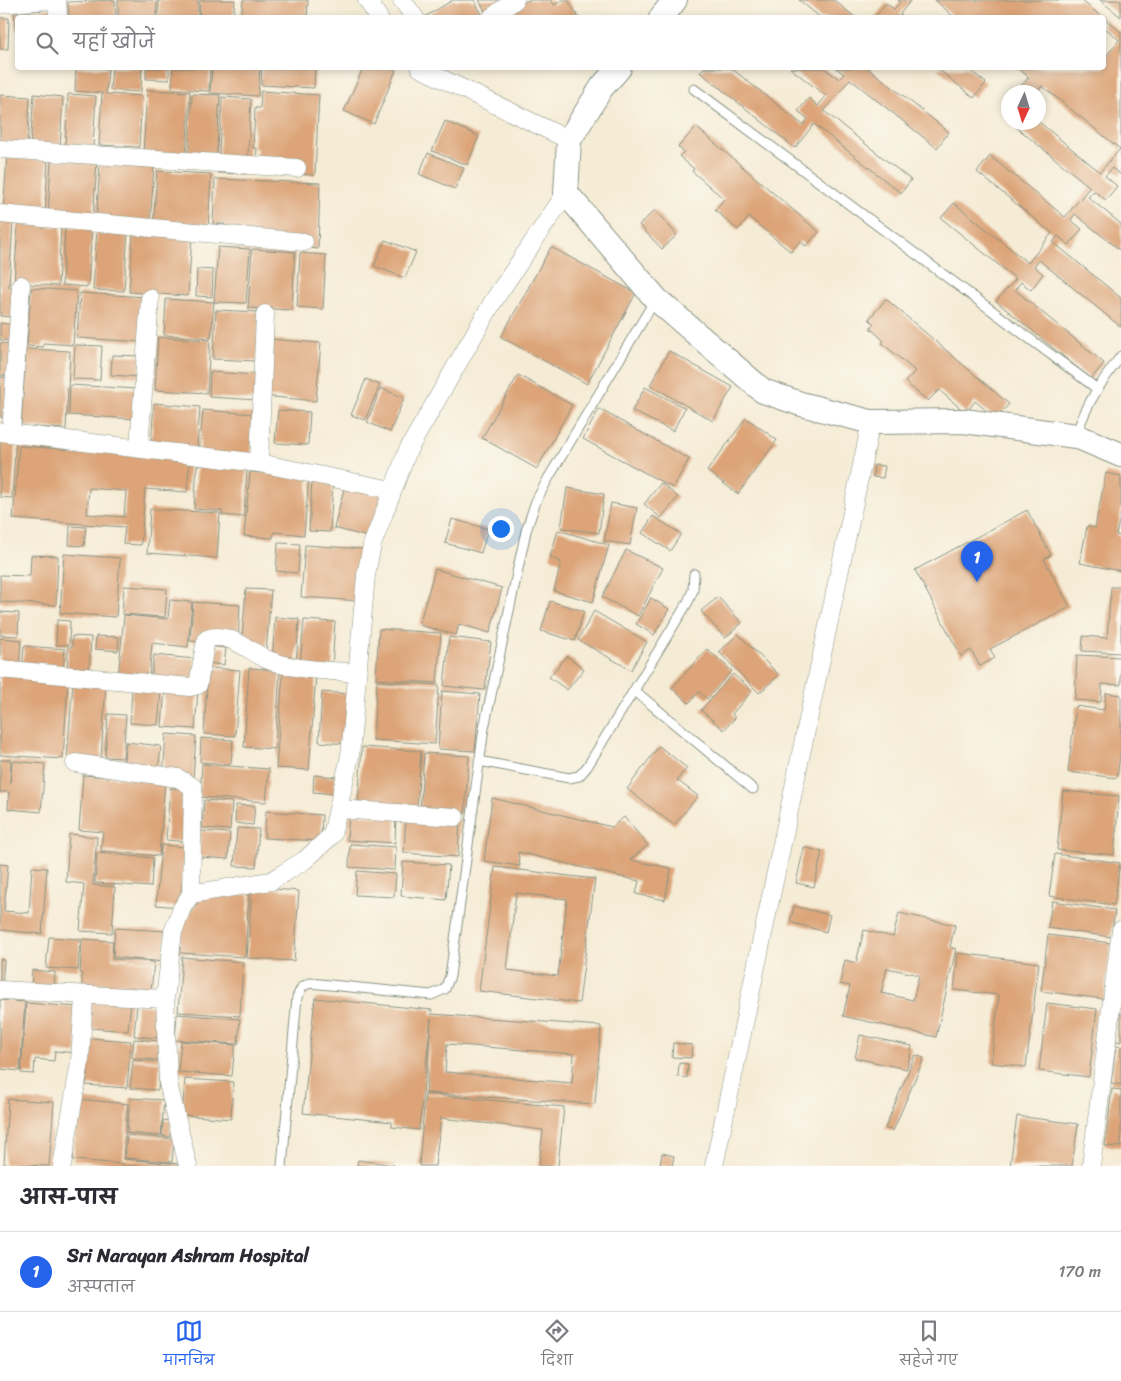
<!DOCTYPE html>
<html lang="hi">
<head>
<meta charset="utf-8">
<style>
	body { margin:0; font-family:Sriracha,"Playpen Sans Deva",sans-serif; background:#f7f7f7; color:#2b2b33 }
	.compass { position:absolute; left:1001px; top:85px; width:45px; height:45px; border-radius:50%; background:#fff; box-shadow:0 2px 8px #0003; rotate:184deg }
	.you { position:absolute; left:500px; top:528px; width:18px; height:18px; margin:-12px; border:4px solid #fff; border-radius:50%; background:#1a73e8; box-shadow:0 0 0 8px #1a73e833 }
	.badge { display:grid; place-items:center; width:32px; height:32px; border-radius:50%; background:#2563eb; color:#fff; font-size:16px; font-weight:700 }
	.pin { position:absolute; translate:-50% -41px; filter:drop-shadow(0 1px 2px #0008) }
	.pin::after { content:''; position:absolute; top:26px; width:18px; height:15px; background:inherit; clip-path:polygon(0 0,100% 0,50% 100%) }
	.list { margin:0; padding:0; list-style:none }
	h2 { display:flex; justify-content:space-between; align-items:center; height:65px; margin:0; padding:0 20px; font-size:21px }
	h2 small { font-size:16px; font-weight:400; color:#7c7c81 }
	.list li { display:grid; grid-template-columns:32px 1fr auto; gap:15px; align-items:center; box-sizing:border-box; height:80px; padding:0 20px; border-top:1px solid #e1e1e2 }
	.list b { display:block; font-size:19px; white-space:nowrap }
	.list p { margin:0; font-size:16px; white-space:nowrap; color:#7c7c81 }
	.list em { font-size:16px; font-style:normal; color:#7c7c81 }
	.icon { flex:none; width:28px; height:28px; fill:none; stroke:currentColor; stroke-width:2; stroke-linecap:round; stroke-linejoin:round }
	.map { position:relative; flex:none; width:1121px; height:1166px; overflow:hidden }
	.search { position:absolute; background:#fff; box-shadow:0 2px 8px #0003; left:15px; right:15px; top:15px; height:55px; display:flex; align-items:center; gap:12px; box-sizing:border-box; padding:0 18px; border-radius:5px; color:#7c7c81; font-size:19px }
	.sheet { height:145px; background:#fff }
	nav { display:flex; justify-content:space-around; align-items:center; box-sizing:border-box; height:70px; border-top:1px solid #e1e1e2; background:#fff; font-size:14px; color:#7c7c81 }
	nav a { display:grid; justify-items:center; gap:2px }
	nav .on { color:#2563eb }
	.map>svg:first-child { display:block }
	.building { fill:#dca478; fill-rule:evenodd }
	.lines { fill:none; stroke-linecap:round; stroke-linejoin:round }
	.lane-casing { stroke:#8a9485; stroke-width:11 }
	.street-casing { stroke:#8a9485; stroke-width:19 }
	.secondary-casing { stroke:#8a9485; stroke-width:26 }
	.lane { stroke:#fff; stroke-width:9 }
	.street { stroke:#fff; stroke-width:18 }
	.secondary { stroke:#fff; stroke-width:24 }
</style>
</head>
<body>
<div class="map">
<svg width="1121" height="1166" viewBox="0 0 1121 1166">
	<rect width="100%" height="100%" fill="#fbf7ec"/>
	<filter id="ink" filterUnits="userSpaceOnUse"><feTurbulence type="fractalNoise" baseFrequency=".02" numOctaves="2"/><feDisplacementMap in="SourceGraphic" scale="10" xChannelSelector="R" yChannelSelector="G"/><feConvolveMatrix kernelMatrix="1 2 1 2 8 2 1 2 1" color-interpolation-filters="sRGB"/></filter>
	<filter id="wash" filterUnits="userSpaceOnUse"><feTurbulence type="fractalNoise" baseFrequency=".0096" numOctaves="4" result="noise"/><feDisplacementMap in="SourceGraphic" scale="20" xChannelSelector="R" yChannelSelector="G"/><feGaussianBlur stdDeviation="1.12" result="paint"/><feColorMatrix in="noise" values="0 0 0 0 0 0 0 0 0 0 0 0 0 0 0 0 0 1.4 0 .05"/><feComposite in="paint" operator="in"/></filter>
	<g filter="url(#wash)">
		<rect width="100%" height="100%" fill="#f5ecd6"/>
		<g id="blocks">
			<path class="building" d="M115 0 116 18H69L68 2Z
				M118 0H157L156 18H118Z
				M159 0H198V18H158Z
				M200 0H235L233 18H199Z
				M243 0H308L307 18H241Z
				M453 0H474L484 18H423Z
				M479 0H510L486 13Z
				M528 0H551L554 5 562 0H568L579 18H501Z
				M799 0H834L856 18H821Z
				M898 0H911L900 14 904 18H874L886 3 894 9 900 2Z
				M935 0H1081L1103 18H955Z
				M1100 0H1121V17Z
				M61 8 62 18H18V31H16L14 13Z
				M0 18H9L8 49H0Z
				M1104 18 1121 32V175L1112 168 1105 176 1117 186 1106 200 1094 191 1088 197 1121 224V251L1075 214 1071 220 1082 229 1069 245 1058 236 1053 242 1121 298V327L1039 260 1034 266 1043 274 1031 290 1021 282 1015 290 1104 363 1091 379 996 301 1016 279 941 218 954 203 1028 263 1052 233 977 172 990 156 1065 217 1090 187 1016 127 1020 122H1039L1100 172 1120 149 1042 86 1037 92H1027L1020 87 1029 77 1017 68H1104V59L1119 40 1104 27Z
				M76 68H108L106 94 142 96 139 147 99 145 102 93 75 91Z
				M112 68H142L141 92 110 90Z
				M146 68H169V80L146 79Z
				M173 68H210L209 91 172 89Z
				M212 68H260L258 96 210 93Z
				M262 68H315L314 88 261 85Z
				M363 68H390L396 70 374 124 344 111Z
				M704 68H731L803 125 808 119 798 111 809 98 818 106 826 96 790 68H824L839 79 844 74 836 68H868L949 132 937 148 850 79 824 111 911 180 901 193 814 124 795 148 700 72Z
				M937 68H967L986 83 974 98Z
				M147 90 190 92 186 157 143 154Z
				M261 91 319 95 315 175 255 172 257 148H253L255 108H260Z
				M34 94 63 97 60 149 30 147Z
				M68 94 96 96 93 148 65 146Z
				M192 94 220 95 216 165 188 163Z
				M0 95 30 97 27 152 0 150Z
				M222 97 251 99 247 174 218 173Z
				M445 121 479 136 467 165 432 151Z
				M696 127 819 232 806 246 800 241 791 252 749 217 738 230 715 210 724 199 692 171 694 169 679 156 684 152 678 147Z
				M428 153 464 168 455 189 419 174Z
				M7 156 48 159 45 216 3 213Z
				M51 159 97 162 93 220 48 217Z
				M100 164 154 167 150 226 96 223Z
				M157 171 211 174 208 231 153 228Z
				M215 179 320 183 318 249 224 239 225 224H213Z
				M655 210 677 235 662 249 639 225Z
				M0 221 13 222 9 287 23 288 21 318 0 316Z
				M18 224 61 227 58 286 14 283Z
				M65 227 92 228 88 287 62 285Z
				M97 228 128 230 124 291 93 290Z
				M133 233 192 236 188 296 129 292Z
				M385 240 416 252 405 278 374 266Z
				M218 247 250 249 246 303 214 302Z
				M551 247 636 293 587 384 501 337Z
				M252 249 295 252 292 310 248 308Z
				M300 253 326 255 323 309 297 307Z
				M197 269 213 270 212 297 196 296Z
				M31 288 77 291 73 345 43 343V347L27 346Z
				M80 293 147 297 144 342 77 338Z
				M166 299 214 302 211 338 164 335Z
				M886 299 1009 404 996 419 975 401 966 413 939 390 928 401 905 382 915 371 882 343 884 341 870 328 874 324 869 319Z
				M216 310 260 312 257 361 213 359Z
				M0 323 16 325 15 341 0 340Z
				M158 337 210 340 207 393 155 390Z
				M268 339 321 343 316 401 263 396Z
				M0 343 18 344 16 376 0 375Z
				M75 345 102 346 100 380 73 379Z
				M26 349 70 351 66 429 21 426Z
				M669 351 733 387 713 421 650 385Z
				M112 355 141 356 140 377 111 375Z
				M210 372 260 375 258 400 209 397Z
				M518 375 572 405 537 469 482 438Z
				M0 377 15 378 13 418 0 417Z
				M366 379 380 385 365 420 351 415Z
				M70 385 137 389 135 419 69 415Z
				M645 387 685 408 673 431 632 411Z
				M381 388 404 398 390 432 367 422Z
				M154 403 200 407 197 448 151 445Z
				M599 409 689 459 673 488 583 439Z
				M203 410 254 414 251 458 199 454Z
				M278 410 310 412 308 445 275 443Z
				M746 418 777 440 738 494 707 471Z
				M0 436 16 437 12 498 0 497Z
				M19 446 190 458 187 492 145 489 141 545 123 544 125 527 13 519ZM89 488 126 491 124 517 87 514Z
				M197 465 247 468 244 517 222 515V511L194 509Z
				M874 465 885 466 883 478 873 477Z
				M250 472 309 477 304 535 274 532 273 538 244 536Z
				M1106 473 1121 476V513L1116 535 1121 536V571L1080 563 1087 526 1095 528Z
				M312 481 333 482 330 532 309 531Z
				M661 483 678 497 661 518 644 504Z
				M345 485 383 495 372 538 334 528Z
				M567 488 604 494 599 533 561 528Z
				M611 503 637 508 630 545 604 541Z
				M150 509 220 513 217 558 147 553Z
				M1027 510 1051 555 1044 559 1070 607 990 649 995 658 980 666 971 650 961 656 915 570Z
				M653 516 681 534 670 551 642 533Z
				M452 519 488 529 481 553 445 543Z
				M70 526 86 527 84 546 69 545Z
				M558 530 609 545 593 602 554 591 561 562 550 557Z
				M278 543 300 544 298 573 276 571Z
				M305 545 364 549 360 601 301 597Z
				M626 550 663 568 638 616 602 597Z
				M64 554 120 558 116 617 60 613Z
				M31 555 58 556 56 605 0 602V575L30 576Z
				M435 569 502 588 490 633 459 624 456 635 419 625Z
				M124 586 167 589 165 617 122 614Z
				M1111 587H1121V653L1082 651 1083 636 1107 638Z
				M246 589 271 590 266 653 241 651Z
				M718 597 742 623 725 638 701 611Z
				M651 598 669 609 654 635 636 624Z
				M170 600 192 602 188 647 152 643 149 681 118 678 124 615 168 619Z
				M550 601 584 611 575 641 541 631Z
				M193 602 240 605 238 644 190 641Z
				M594 611 647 642 631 670 578 640Z
				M0 612 19 613 18 636 0 635Z
				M275 617 299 619 296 665 272 664Z
				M57 620 70 621 69 645H56Z
				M304 620 335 622 332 668 300 666Z
				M379 629 441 633 437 683 376 679Z
				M738 634 779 675 759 693 719 652Z
				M72 636 91 637 89 677 67 676 68 647H72Z
				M96 636 119 637 118 651 95 649Z
				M449 637 491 642 485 690 444 686Z
				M0 638 21 640 19 671 0 669Z
				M199 645 226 648 224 665 198 662Z
				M24 646 65 649 63 673 22 671Z
				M707 649 732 671 707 699 699 692 689 703 672 688Z
				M154 655 195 659 193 684 151 680Z
				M1077 655 1121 657V685L1102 684 1101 702 1075 700Z
				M567 656 584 669 567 690 549 677Z
				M208 668 240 670 235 736 204 734Z
				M249 668 280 670 275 749 244 747Z
				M283 672 316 674 309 770 276 768Z
				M0 674 68 679 63 759 0 755Z
				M733 674 752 691 732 714 735 718 724 730 701 710Z
				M377 681 439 685 435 744 373 740Z
				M73 682 106 684 101 759 67 757Z
				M165 688 198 691 195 729 162 727Z
				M132 689 161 691 158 725 130 723Z
				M442 691 480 694 475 751 438 749Z
				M322 692 351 694 347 744 319 742Z
				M1106 693 1121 695V749L1117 778 1068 772 1076 706 1104 710Z
				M108 714 126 715 123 758 105 757Z
				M166 734 196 736 193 779 163 777Z
				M201 738 233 740 231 764 200 762Z
				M126 742 161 746 158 773 123 769Z
				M659 746 687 768 677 780 698 796 674 825 627 789Z
				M362 747 421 751 417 808 358 804Z
				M424 753 469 756 465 814 420 811Z
				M0 760H11L10 783 12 761 45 764 41 812 8 809 9 792H0Z
				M202 764 269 769 266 802 200 797Z
				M83 775 165 781 159 856 101 851 103 832 79 830Z
				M314 775 336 777 334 794 313 792Z
				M170 788 191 789 187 842 166 840Z
				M1063 791 1119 796 1114 855 1057 850Z
				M492 798 612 827 624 817 648 845 630 860 671 868 665 900 636 894 639 881 518 852 520 866 484 861Z
				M204 800 232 802 230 830 202 828Z
				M236 805 255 806 253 825 235 823Z
				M266 811 322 815 321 841 264 838Z
				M349 814 396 817 395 843 347 840Z
				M406 816 460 820 458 857 404 853Z
				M237 828 259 829 256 867 234 866Z
				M201 831 230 833 228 859 199 857Z
				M69 834 97 837 93 885 115 887 112 933 80 931 84 884 66 882Z
				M350 844 396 847 395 870 349 867Z
				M161 845 185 847 180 907 156 905Z
				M804 847 822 852 814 887 796 883Z
				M97 853 153 858 151 887 95 883Z
				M1055 854 1120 863 1114 905 1049 896Z
				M403 862 449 865 446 900 401 896Z
				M0 864 8 865 4 911 29 913 32 867 47 868 42 934 0 930Z
				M495 867 595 879 579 1003 479 991ZM516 893 567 899 558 976 507 970Z
				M357 871 396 874 394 897 355 895Z
				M252 887 299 891 294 961 247 958Z
				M207 892 249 895 245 957 180 953 181 931 191 911Z
				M1052 901 1115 910 1111 937 1048 928Z
				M794 906 830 915 826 932 790 922Z
				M899 913 955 925 950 947 956 949 936 1037 843 1016 850 986 840 984 845 960 856 963 864 930 893 937ZM887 968 919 975 913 1000 881 993Z
				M115 928 166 931 164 962 113 957Z
				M1048 935 1111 943 1104 999 1041 991Z
				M49 937 80 939 78 970 46 968Z
				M82 939 113 941 112 959 154 962 151 992 82 988V974L80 973Z
				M958 953 1039 963 1026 1067 991 1063 999 995 954 990Z
				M182 957 243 962 240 1016 178 1012Z
				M0 959 4 960 2 987H0Z
				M32 970 55 972 54 990 31 989Z
				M315 998 432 1010 431 1014 601 1026 595 1104 426 1093 431 1019 419 1130 392 1127V1122L303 1113ZM447 1044 574 1054 572 1083 445 1072Z
				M92 999 131 1002 128 1031 90 1028Z
				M0 1000 25 1002 20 1071 0 1069Z
				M26 1003 79 1007 76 1053 55 1051 54 1061 35 1059 34 1074 21 1073Z
				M1047 1003 1097 1009 1089 1077 1039 1071Z
				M137 1005 159 1007 157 1038 134 1036Z
				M1119 1013H1121V1042L1116 1041Z
				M177 1014 240 1019 238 1044 175 1040Z
				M860 1035 912 1046 907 1069 855 1058Z
				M90 1038 131 1041 127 1088 86 1085Z
				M134 1039 159 1041 158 1060 132 1058Z
				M181 1041 235 1045 232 1076 178 1072Z
				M673 1043 692 1045 691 1058 672 1057Z
				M1116 1046H1121V1085L1111 1083Z
				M915 1055 924 1058 893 1131 885 1128Z
				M133 1060 160 1062 158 1090 130 1088Z
				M679 1063 688 1064 687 1078 678 1077Z
				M185 1079 233 1082 231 1119 182 1115Z
				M1112 1089 1121 1090V1147L1105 1146Z
				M425 1094 564 1107 558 1166H539L543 1130 441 1118 435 1166H419Z
				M130 1098 164 1100 161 1136 127 1133Z
				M8 1099 54 1102 49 1166 4 1164Z
				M78 1099 128 1104 123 1159 179 1164V1166H123V1164L73 1160Z
				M1017 1116 1078 1124 1072 1166H1010Z
				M163 1120 171 1121 170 1137 162 1136Z
				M127 1135 174 1139 172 1162 125 1158Z
				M662 1153 674 1156 672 1166H660Z
				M358 1160 394 1165V1166H357Z"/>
		</g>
	</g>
	<g filter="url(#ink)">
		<use href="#blocks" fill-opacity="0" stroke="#8a9485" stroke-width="1"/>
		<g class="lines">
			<defs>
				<path id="lane" d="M694 89 1096 388
					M1076 435C1088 401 1099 385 1121 356
					M635 691 753 789
					M479 761 569 778 579 776 587 767 688 602 693 590 694 574
					M282 1166 297 997 302 987 310 983 431 995 445 989 450 976 484 728 526 531 536 501 549 477 655 300"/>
				<path id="street" d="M57 0 58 18
					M367 0 379 18
					M402 0 415 18
					M0 4 51 0
					M491 18 515 0
					M420 68 569 140
					M0 149 297 168
					M0 214 304 242
					M0 432 259 463 392 490
					M11 433 21 285
					M139 447 150 298
					M259 463 265 314
					M0 669 190 687 198 685 205 645 207 639C228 631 248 650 266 659 294 671 328 670 357 673
					M75 763 178 778 193 787 191 894
					M339 809 455 817
					M0 990 165 999
					M62 1166 80 1062 84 996
					M188 1166 168 1083 165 999 173 932 182 908 191 894 271 881 305 860 332 835 350 756 366 575 372 545 408 450 494 300 566 193
					M714 1166 871 422
					M1091 1166 1121 930"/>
				<path id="secondary" d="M661 18 675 0
					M619 68 602 87 569 140 566 193 656 299 763 391 801 404 871 422 964 421 1076 436 1121 455"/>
			</defs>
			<use href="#lane" class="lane-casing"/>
			<use href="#street" class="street-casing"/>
			<use href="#secondary" class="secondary-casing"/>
			<use href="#lane" class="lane"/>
			<use href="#street" class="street"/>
			<use href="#secondary" class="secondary"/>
		</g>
	</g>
</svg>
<svg class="compass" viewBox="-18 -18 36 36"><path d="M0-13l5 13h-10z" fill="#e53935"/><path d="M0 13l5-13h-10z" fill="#7c7c81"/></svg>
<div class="you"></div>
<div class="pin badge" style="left:977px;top:582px">1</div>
<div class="search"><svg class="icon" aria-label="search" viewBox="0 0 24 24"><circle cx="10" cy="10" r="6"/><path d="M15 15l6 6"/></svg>यहाँ खोजें</div>
</div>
<section class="sheet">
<h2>आस-पास<small></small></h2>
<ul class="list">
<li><span class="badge">1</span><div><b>Sri Narayan Ashram Hospital</b><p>अस्पताल</p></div><em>170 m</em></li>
</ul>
</section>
<nav>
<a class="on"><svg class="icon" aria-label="map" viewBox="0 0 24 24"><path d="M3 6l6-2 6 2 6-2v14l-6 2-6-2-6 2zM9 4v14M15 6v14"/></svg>मानचित्र</a>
<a><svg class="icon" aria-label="directions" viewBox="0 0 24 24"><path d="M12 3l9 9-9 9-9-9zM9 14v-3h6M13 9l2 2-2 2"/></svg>दिशा</a>
<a><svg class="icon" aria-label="saved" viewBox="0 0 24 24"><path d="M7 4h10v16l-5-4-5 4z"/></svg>सहेजे गए</a>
</nav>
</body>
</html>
